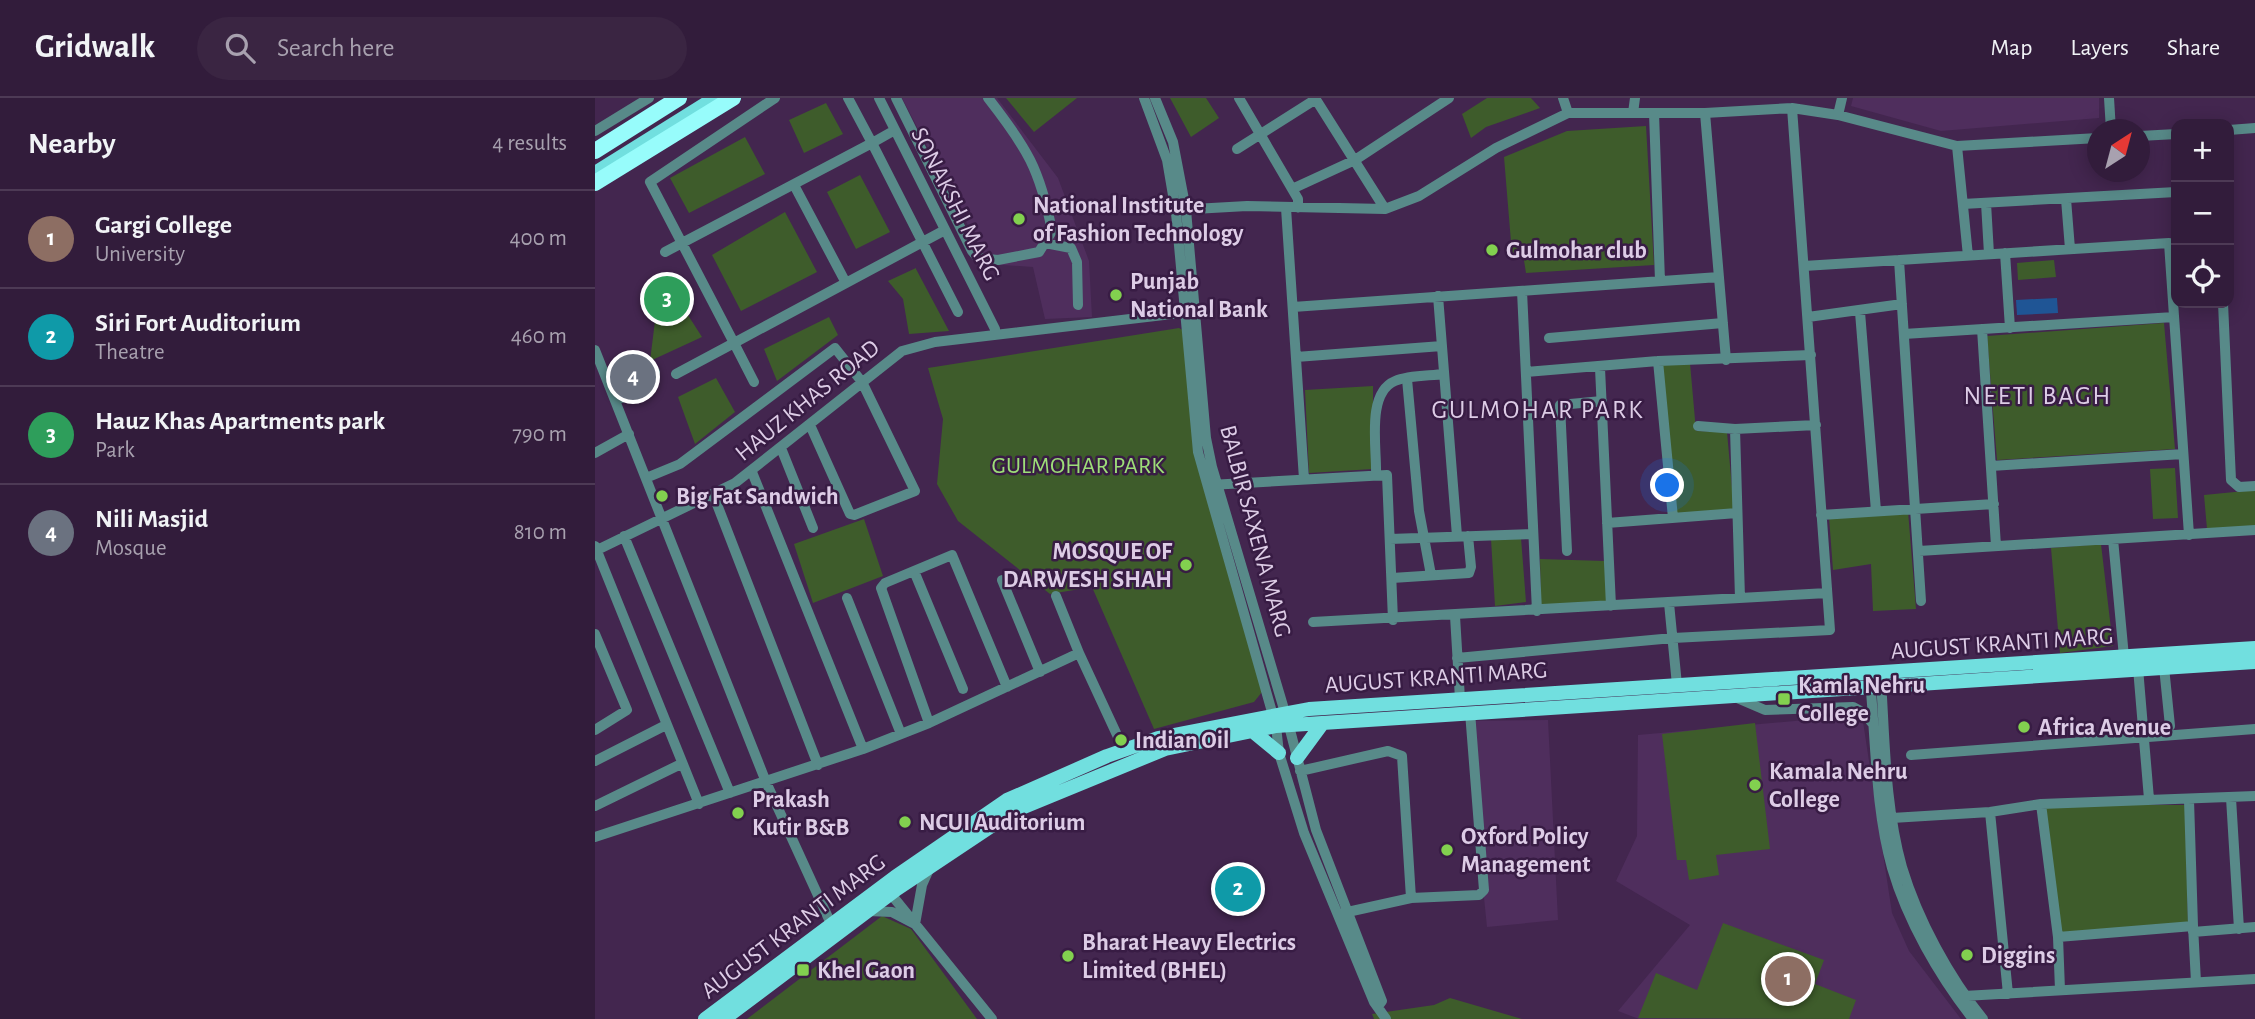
<!DOCTYPE html>
<html lang="en">
<head>
<meta charset="utf-8">
<style>
	body { margin:0; font-family:"Alegreya Sans",sans-serif; background:#3a2542; color:#f1f3f6 }
	.controls { position:absolute; right:21px; top:21px; display:grid; overflow:hidden; border-radius:14px; box-shadow:0 4px 18px #0003 }
	.controls button { width:63px; height:63px; display:grid; place-items:center; padding:0; border:0; border-bottom:2px solid #4d3a55; background:#321c3b; color:#f1f3f6; font:35px sans-serif }
	.compass { position:absolute; left:1492px; top:21px; width:63px; height:63px; border-radius:50%; background:#321c3b; box-shadow:0 4px 18px #0003; rotate:36deg }
	.you { position:absolute; left:1073px; top:388px; width:24px; height:24px; margin:-18px; border:5px solid #fff; border-radius:50%; background:#1a73e8; box-shadow:0 0 0 10px #1a73e833 }
	.badge { display:grid; place-items:center; width:46px; height:46px; border-radius:50%; background:#82d04f; color:#fff; font-size:23px; font-weight:700 }
	.pin { position:absolute; translate:-50% -50%; border:4px solid #fff; box-shadow:0 2px 7px #0006 }
	.list { margin:0; padding:0; list-style:none }
	h2 { display:flex; justify-content:space-between; align-items:center; height:91px; margin:0; padding:0 28px; font-size:30px }
	h2 small { font-size:23px; font-weight:400; color:#a8a1af }
	.list li { display:grid; grid-template-columns:46px 1fr auto; gap:21px; align-items:center; box-sizing:border-box; height:98px; padding:0 28px; border-top:2px solid #4d3a55 }
	.list b { display:block; font-size:26px; white-space:nowrap }
	.list p { margin:0; font-size:23px; white-space:nowrap; color:#a8a1af }
	.list em { font-size:23px; font-style:normal; color:#a8a1af }
	.icon { flex:none; width:38px; height:38px; fill:none; stroke:currentColor; stroke-width:2; stroke-linecap:round; stroke-linejoin:round }
	.map { position:relative; flex:none; width:1660px; height:921px; overflow:hidden }
	header { display:flex; align-items:center; gap:42px; box-sizing:border-box; height:98px; padding:0 35px; background:#321c3b; border-bottom:2px solid #4d3a55 }
	header strong { font-size:33px }
	nav { display:flex; gap:38px; margin-inline-start:auto; font-size:24px }
	.search { width:490px; height:63px; background:#3a2542; display:flex; align-items:center; gap:18px; box-sizing:border-box; padding:0 24px; border-radius:38px; color:#a8a1af; font-size:26px }
	main { display:flex }
	aside { flex:1; background:#321c3b }
	.map>svg:first-child { display:block }
	.built { fill:#4f2e5d }
	.green { fill:#3e5c2b }
	.water { fill:#1f5595 }
	.lines { fill:none; stroke-linecap:round; stroke-linejoin:round }
	.minor { stroke:#588a89; stroke-width:10 }
	.major { stroke:#71dfdf; stroke-width:14 }
	.highway { stroke:#97fcfb; stroke-width:16 }
	.poi-dot { fill:#82d04f; stroke:#381c44; stroke-width:2.5 }
	.labels { text-anchor:middle; stroke-width:5; stroke-linejoin:round; paint-order:stroke }
	.street-label { font-size:24px; fill:#ddcce6; stroke:#381c44 }
	.poi-label { font-size:24px; font-weight:bold; fill:#ddcce6; stroke:#381c44; text-anchor:start }
	.park-label { font-size:24px; fill:#9dde78; stroke:#381c44 }
	.neighbourhood-label { font-size:26px; letter-spacing:2px; fill:#ddcce6; stroke:#381c44 }
</style>
</head>
<body>
<header>
<strong>Gridwalk</strong>
<div class="search"><svg class="icon" aria-label="search" viewBox="0 0 24 24"><circle cx="10" cy="10" r="6"/><path d="M15 15l6 6"/></svg>Search here</div>
<nav><a>Map</a><a>Layers</a><a>Share</a></nav>
</header>
<main>
<aside>
<h2>Nearby<small>4 results</small></h2>
<ul class="list">
<li><span class="badge" style="background:#8d6e63">1</span><div><b>Gargi College</b><p>University</p></div><em>400 m</em></li>
<li><span class="badge" style="background:#0f9aa8">2</span><div><b>Siri Fort Auditorium</b><p>Theatre</p></div><em>460 m</em></li>
<li><span class="badge" style="background:#2e9e5b">3</span><div><b>Hauz Khas Apartments park</b><p>Park</p></div><em>790 m</em></li>
<li><span class="badge" style="background:#6b7280">4</span><div><b>Nili Masjid</b><p>Mosque</p></div><em>810 m</em></li>
</ul>
</aside>
<div class="map">
<svg width="1660" height="921" viewBox="0 0 1660 921">
	<rect width="100%" height="100%" fill="#43264f"/>
	<path class="built" d="M307 0H402L463 80 494 163 497 219 450 221 438 169 393 166Z
		M1258 0H1504V20L1346 33 1256 8Z
		M1267 617 1297 815 1314 853 1366 921H1044L1023 913 1095 827 1021 783 1042 738 1043 637Z
		M953 622 963 822 892 829 871 623Z"/>
	<path class="green" d="M411 0H482L439 34Z
		M575 0H611L624 20 596 39Z
		M892 0H936L945 10 891 29 876 40 867 16Z
		M231 5 248 36 209 55 194 22Z
		M1051 28 1059 167 931 175 928 156H917L909 59 972 33Z
		M150 39 170 76 94 115 75 80Z
		M265 77 295 134 261 151 232 94Z
		M190 114 222 174 146 213 117 157Z
		M1459 162 1461 179 1423 182 1422 165Z
		M321 170V171L354 233 314 236 308 201 293 183Z
		M66 175 107 239 55 263Z
		M234 219 243 237 182 283 169 251Z
		M1569 225 1580 351 1402 362 1392 238Z
		M584 230 589 233 605 369 667 594 659 604 559 631 497 489 455 496 363 423 342 386 348 321 333 270Z
		M1095 265 1101 333 1132 334 1139 412 1081 416 1066 266Z
		M121 280 140 314 100 346 83 299Z
		M778 288V371L714 375 710 292Z
		M1580 370 1583 420 1558 421 1555 371Z
		M1660 392V428L1612 431 1609 397Z
		M1313 413 1321 511 1278 513 1276 466 1238 472 1234 419Z
		M269 421 288 478 218 505 199 446Z
		M926 440 931 504 900 508 896 441Z
		M1506 446 1518 548 1465 555 1456 450Z
		M945 461 1010 463 1012 504 946 507Z
		M1160 625 1175 751 1121 757 1124 777 1094 782 1091 762H1082L1067 636Z
		M1512 707H1590L1593 825 1466 835 1450 709Z
		M287 818 316 831 382 921H152Z
		M1128 825 1229 862 1220 886 1261 902 1254 921 1043 920 1061 875 1102 892Z
		M855 900 927 921H779L777 916 839 907Z"/>
	<path class="water" d="M1462 200 1463 215 1422 217 1421 202Z"/>
	<g class="lines">
		<path class="minor" d="M180 0 55 84 139 245 251 185
			M253 0 277 45 300 32
			M284 0 400 231
			M301 0 377 153 383 160 403 162 444 154 457 133C445 71 432 50 393 0
			M549 0 572 62 581 115 603 354 681 628 684 655 709 735 779 904 791 921
			M560 0 578 44 591 112 611 340 617 369 694 628 721 732 787 903 784 907
			M644 0 703 101V110
			M720 0 790 111
			M968 0 973 15
			M1514 0 1516 32
			M1038 15 1040 0
			M1059 15 1065 183
			M1110 15 1131 262
			M1243 17 1247 0
			M1634 32 1660 30
			M0 33 54 0
			M1545 38 1581 36
			M1362 48 1373 158
			M642 51 721 1
			M199 87 251 185 350 132
			M697 91 760 62 854 0
			M1471 101 1475 151
			M1391 105 1394 156
			M1368 106 1581 94
			M691 110 709 381
			M581 112 652 108 790 111 824 98 901 50 973 15H1110L1197 10 1243 17 1362 48 1503 40
			M450 145 476 150 482 164 483 207
			M70 154 277 45 363 214
			M1410 155 1415 230
			M1304 162 1326 503
			M1209 168 1574 145 1594 437
			M927 193 942 513
			M843 198 862 438
			M1628 205 1636 382 1644 389 1660 388
			M698 209 1124 179
			M1265 214 1281 413
			M1213 219 1307 206
			M1387 231 1401 448
			M1309 236 1579 219
			M954 240 1128 225
			M0 252 171 684 237 828
			M701 259 847 248
			M1063 263 1078 420
			M1005 270 1016 508
			M931 274 1063 263 1216 257
			M81 276 139 245 159 284
			M812 281 824 413 836 477
			M22 302 43 292 60 274
			M1103 328 1140 331 1221 327
			M1140 331 1145 500
			M186 350 218 430
			M0 355 34 336
			M1396 368 1588 356
			M157 374 268 651
			M781 376C782 350 771 295 800 283 814 277 834 278 849 276
			M51 380 85 366 240 250 267 284 320 393 259 417 255 416 215 327
			M615 387 792 377 798 522
			M118 396 223 667
			M1226 417 1399 406
			M1012 425 1142 415
			M29 438 135 695
			M795 441 938 436
			M1518 441 1529 559
			M0 448 104 706
			M0 453 140 385 307 253 340 244 594 214
			M972 453 965 307 1007 303
			M1324 453 1660 432
			M319 473 368 591
			M797 480 874 475 876 469 873 438
			M407 482 445 574
			M252 500 306 636
			M1074 505 1082 587
			M860 518 865 601
			M718 524 1232 495
			M0 536 32 612 0 632
			M484 555 529 652
			M862 560 1078 540 1235 532 1197 10
			M1569 569 1575 628
			M1543 570 1554 701
			M1275 582C1281 644 1280 709 1297 770 1312 822 1344 878 1378 921
			M1286 582C1290 644 1290 709 1307 769 1323 822 1354 879 1388 921
			M1142 600 1170 612 1258 609 1269 615 1277 625
			M334 625 286 490 290 485 357 457 412 589
			M1316 657 1660 631
			M0 663 71 627
			M705 673 793 653 807 658 816 800
			M1636 700 1644 831
			M1446 706 1463 839 1598 828 1594 702
			M0 708 86 666
			M1395 714 1413 896
			M1297 720 1395 714 1446 706 1660 698
			M0 739 268 651 334 625 484 555 461 498
			M291 790 397 921
			M273 813 297 814 320 826 327 787 335 769
			M748 815 816 800 884 797 889 792 875 614
			M1598 828 1601 884
			M1598 834 1660 829
			M1463 839 1465 892
			M1369 898 1660 881"/>
		<path class="major" d="M0 75 120 0
			M655 631 684 655
			M702 660 727 626
			M110 921 300 779 412 702 512 658 563 640 714 611 1660 550
			M129 921 302 791 419 713 570 651 681 628 1660 564"/>
		<path class="highway" d="M0 53 84 0
			M0 85 138 0"/>
	</g>
	<g class="poi-dot">
		<circle cx="424" cy="121" r="7"/>
		<circle cx="897" cy="152" r="7"/>
		<circle cx="521" cy="197" r="7"/>
		<circle cx="67" cy="398" r="7"/>
		<circle cx="591" cy="467" r="7"/>
		<rect x="1182" y="594" width="14" height="14" rx="3.5"/>
		<circle cx="1429" cy="629" r="7"/>
		<circle cx="526" cy="642" r="7"/>
		<circle cx="1160" cy="687" r="7"/>
		<circle cx="143" cy="715" r="7"/>
		<circle cx="310" cy="724" r="7"/>
		<circle cx="852" cy="752" r="7"/>
		<circle cx="1372" cy="857" r="7"/>
		<circle cx="473" cy="858" r="7"/>
		<rect x="201" y="865" width="14" height="14" rx="3.5"/>
	</g>
	<g class="labels">
		<g class="street-label">
			<text transform="translate(361 106) rotate(63)" y="8">SONAKSHI MARG</text>
			<text transform="translate(212 302) rotate(-39)" y="8">HAUZ KHAS ROAD</text>
			<text transform="translate(661 433) rotate(75)" y="8">BALBIR SAXENA MARG</text>
			<text transform="translate(1407 545) rotate(-4)" y="8">AUGUST KRANTI MARG</text>
			<text transform="translate(841 579) rotate(-4)" y="8">AUGUST KRANTI MARG</text>
			<text transform="translate(198 828) rotate(-37)" y="8">AUGUST KRANTI MARG</text>
		</g>
		<g class="poi-label">
			<text x="438" y="115">National Institute<tspan x="438" dy="28">of Fashion Technology</tspan></text>
			<text x="911" y="160">Gulmohar club</text>
			<text x="535" y="191">Punjab<tspan x="535" dy="28">National Bank</tspan></text>
			<text x="81" y="406">Big Fat Sandwich</text>
			<text x="577" y="461" text-anchor="end">MOSQUE OF<tspan x="577" dy="28">DARWESH SHAH</tspan></text>
			<text x="1203" y="595">Kamla Nehru<tspan x="1203" dy="28">College</tspan></text>
			<text x="1443" y="637">Africa Avenue</text>
			<text x="540" y="650">Indian Oil</text>
			<text x="1174" y="681">Kamala Nehru<tspan x="1174" dy="28">College</tspan></text>
			<text x="157" y="709">Prakash<tspan x="157" dy="28">Kutir B&amp;B</tspan></text>
			<text x="324" y="732">NCUI Auditorium</text>
			<text x="866" y="746">Oxford Policy<tspan x="866" dy="28">Management</tspan></text>
			<text x="487" y="852">Bharat Heavy Electrics<tspan x="487" dy="28">Limited (BHEL)</tspan></text>
			<text x="1386" y="865">Diggins</text>
			<text x="222" y="880">Khel Gaon</text>
		</g>
		<g class="park-label">
			<text x="483" y="375">GULMOHAR PARK</text>
		</g>
		<g class="neighbourhood-label">
			<text x="1443" y="306">NEETI BAGH</text>
			<text x="943" y="320">GULMOHAR PARK</text>
		</g>
	</g>
</svg>
<div class="controls">
<button>+</button>
<button>−</button>
<button><svg class="icon" aria-label="locate" viewBox="0 0 24 24"><circle cx="12" cy="12" r="6"/><path d="M12 2v4M12 18v4M2 12h4M18 12h4"/></svg></button>
</div>
<svg class="compass" viewBox="-18 -18 36 36"><path d="M0-13l5 13h-10z" fill="#e53935"/><path d="M0 13l5-13h-10z" fill="#a8a1af"/></svg>
<div class="you"></div>
<div class="pin badge" style="left:1193px;top:881px;background:#8d6e63">1</div>
<div class="pin badge" style="left:643px;top:791px;background:#0f9aa8">2</div>
<div class="pin badge" style="left:72px;top:201px;background:#2e9e5b">3</div>
<div class="pin badge" style="left:38px;top:279px;background:#6b7280">4</div>
</div>
</main>
</body>
</html>
